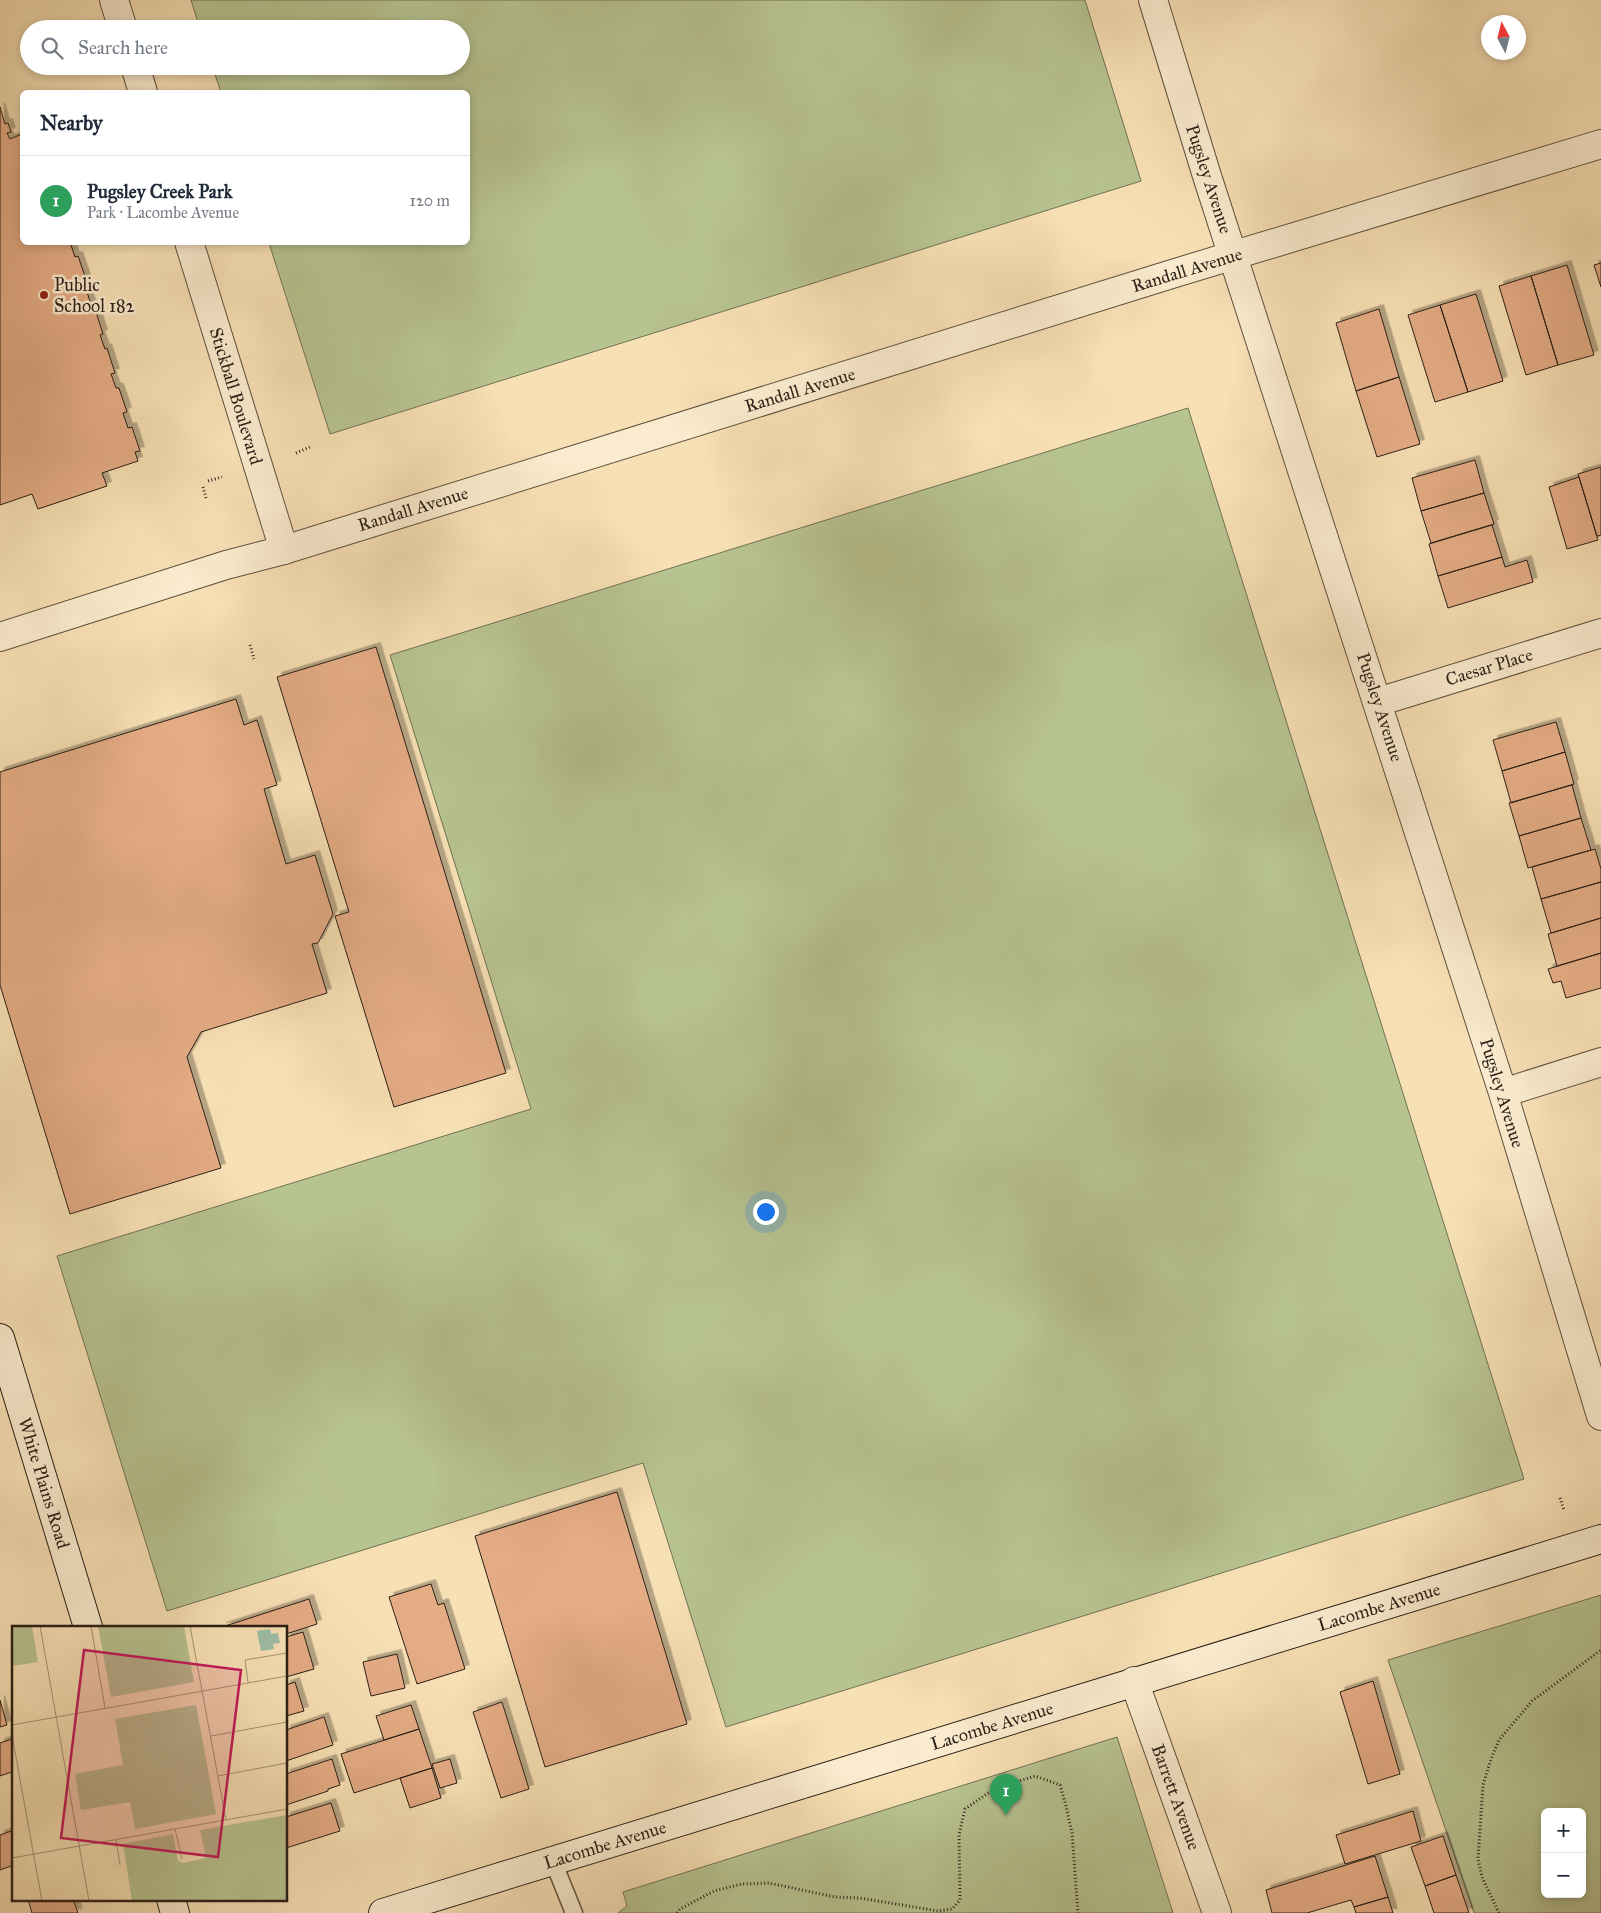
<!DOCTYPE html>
<html lang="en">
<head>
<meta charset="utf-8">
<style>
	body { margin:0; font-family:"IM FELL Great Primer",serif; background:#f2f2f3; color:#1f2937 }
	.controls { position:absolute; right:15px; bottom:15px; display:grid; overflow:hidden; border-radius:8px; box-shadow:0 2px 8px #0003 }
	.controls button { width:45px; height:45px; display:grid; place-items:center; padding:0; border:0; border-bottom:1px solid #e0e1e3; background:#fff; color:#1f2937; font:25px sans-serif }
	.compass { position:absolute; left:1481px; top:15px; width:45px; height:45px; border-radius:50%; background:#fff; box-shadow:0 2px 8px #0003; rotate:353deg }
	.you { position:absolute; left:765px; top:1211px; width:18px; height:18px; margin:-12px; border:4px solid #fff; border-radius:50%; background:#1a73e8; box-shadow:0 0 0 8px #1a73e833 }
	.badge { display:grid; place-items:center; width:32px; height:32px; border-radius:50%; background:#0b8043; color:#fff; font-size:16px; font-weight:700 }
	.pin { position:absolute; translate:-50% -41px; filter:drop-shadow(0 1px 2px #0008) }
	.pin::after { content:''; position:absolute; top:26px; width:18px; height:15px; background:inherit; clip-path:polygon(0 0,100% 0,50% 100%) }
	.list { margin:0; padding:0; list-style:none }
	h2 { display:flex; justify-content:space-between; align-items:center; height:65px; margin:0; padding:0 20px; font-size:21px }
	h2 small { font-size:16px; font-weight:400; color:#747a83 }
	.list li { display:grid; grid-template-columns:32px 1fr auto; gap:15px; align-items:center; box-sizing:border-box; height:90px; padding:0 20px; border-top:1px solid #e0e1e3 }
	.list b { display:block; font-size:19px; white-space:nowrap }
	.list p { margin:0; font-size:16px; white-space:nowrap; color:#747a83 }
	.list em { font-size:16px; font-style:normal; color:#747a83 }
	.icon { flex:none; width:28px; height:28px; fill:none; stroke:currentColor; stroke-width:2; stroke-linecap:round; stroke-linejoin:round }
	.map { position:relative; flex:none; width:1601px; height:1913px; overflow:hidden }
	.search { position:absolute; background:#fff; box-shadow:0 2px 8px #0003; left:20px; top:20px; width:450px; height:55px; display:flex; align-items:center; gap:12px; box-sizing:border-box; padding:0 18px; border-radius:28px; color:#747a83; font-size:19px }
	.panel { position:absolute; background:#fff; box-shadow:0 2px 8px #0003; left:20px; top:90px; width:450px; height:155px; border-radius:8px }
	.map>svg:first-child { display:block }
	.green { fill:#b7c391; stroke:#717154; fill-rule:evenodd }
	.building { fill:#e4ac85; stroke:#2b1f17; filter:url(#shadow) }
	.lines { fill:none; stroke-linecap:round; stroke-linejoin:round }
	.service-casing { stroke:#5e4f3e; stroke-width:19 }
	.minor-casing { stroke:#5e4f3e; stroke-width:30 }
	.tertiary-casing { stroke:#5e4f3e; stroke-width:30 }
	.secondary-casing { stroke:#2b1f17; stroke-width:30 }
	.path { stroke:#2b1f17; stroke-width:3; stroke-dasharray:1 2.5; stroke-linecap:butt }
	.service { stroke:#faebce; stroke-width:16 }
	.minor { stroke:#faebce; stroke-width:28 }
	.tertiary { stroke:#faebce; stroke-width:28 }
	.secondary { stroke:#faebce; stroke-width:28 }
	.poi-dot { fill:#8f2418; stroke:#faebce; stroke-width:2 }
	.labels { text-anchor:middle; stroke-width:5; stroke-linejoin:round; paint-order:stroke }
	.street-label { font-size:18px; fill:#2b1f17; stroke:#faebce }
	.poi-label { font-size:18px; fill:#2b1f17; stroke:#faebce; text-anchor:start }
	.inset-road { fill:none; stroke:#a59375; stroke-width:1 }
	.view { fill:#c2185b; fill-opacity:0.15; stroke:#c2185b; stroke-width:2.5 }
	.inset-edge { fill:none; stroke:#2b1f17; stroke-width:2.5 }
</style>
</head>
<body>
<div class="map">
<svg width="1601" height="1913" viewBox="0 0 1601 1913">
	<defs>
		<filter id="shadow"><feDropShadow dx="4.5" dy="-4.5" stdDeviation="0" flood-color="#0004"/></filter>
	</defs>
	<rect width="100%" height="100%" fill="#f7e0b4"/>
	<filter id="stains"><feTurbulence type="fractalNoise" baseFrequency=".004" numOctaves="4"/><feColorMatrix values="0 0 0 0 .2 0 0 0 0 .09 0 0 0 0 .02 0 0 0 .5 -.17"/></filter>
	<radialGradient id="worn" r=".72"><stop offset=".6" stop-color="#630" stop-opacity="0"/><stop offset="1" stop-color="#630" stop-opacity=".3"/></radialGradient>
	<path class="green" d="M191 0H1085L1141 181 330 434 269 243 468 242V92H221L212 66H461V29H200Z
		M1188 408 1524 1479 726 1727 643 1463 167 1611 57 1256 531 1109 390 655Z
		M1601 1595V1913H1474L1388 1660ZM1545 1812H1582V1894H1545Z
		M1117 1737 1173 1913H618L627 1906 623 1892Z"/>
	<path class="building" d="M0 107 5 124 8 123 11 132 7 133 10 139 22 134V242H70L75 257 78 256 86 279 83 280 93 310 95 309 103 334 100 335 105 349 107 348 115 373 111 374 116 388H119L127 412 123 413 128 428 132 427 140 451 135 452 138 461 102 473 107 486 38 509 32 494 0 505Z
		M1601 263V287L1594 265Z
		M1567 265 1594 355 1558 365 1531 276Z
		M1531 276 1558 365 1526 375 1499 286Z
		M1476 294 1503 381 1468 392 1440 305Z
		M1440 305 1468 392 1435 402 1408 315Z
		M1379 309 1399 377 1356 391 1336 323Z
		M1399 377 1420 444 1377 457 1356 391Z
		M1475 460 1484 493 1421 511 1412 478Z
		M1601 467V535L1597 536 1578 474Z
		M1579 477 1598 540 1567 549 1549 487Z
		M1484 493 1494 524 1431 543 1421 511Z
		M1492 525 1502 557 1438 576 1429 544Z
		M1502 557 1505 567 1527 560 1533 582 1448 608 1438 576Z
		M376 647 506 1073 394 1107 335 916 349 912 277 677Z
		M236 699 244 725 257 720 277 785 264 789 286 864 315 855 333 914 318 943 312 944 327 993 201 1032 187 1057 221 1168 70 1214 0 985V772Z
		M1556 722 1565 752 1502 771 1493 740Z
		M1565 752 1574 784 1511 803 1502 771Z
		M1572 785 1581 818 1519 836 1509 803Z
		M1581 818 1591 850 1528 868 1519 836Z
		M1595 849 1601 869V882L1541 899 1532 867Z
		M1601 882V918L1551 933 1541 899Z
		M1601 918V953L1557 966 1548 934Z
		M1601 953V988L1566 998 1561 981 1553 983 1548 969Z
		M617 1492 687 1724 545 1767 475 1536Z
		M431 1584 438 1605 444 1603 465 1669 417 1684 389 1597Z
		M309 1599 317 1624 286 1634V1627H222Z
		M303 1632 314 1669 286 1677V1637Z
		M397 1654 405 1688 371 1696 363 1662Z
		M1373 1681 1400 1774 1368 1784 1340 1692Z
		M295 1682 304 1711 286 1716V1685Z
		M0 1700 7 1725 0 1727Z
		M502 1702 529 1789 501 1798 473 1712Z
		M411 1705 419 1729 384 1740 376 1716Z
		M324 1717 333 1745 286 1761V1730Z
		M419 1729 432 1768 354 1793 341 1754Z
		M12 1739 14 1745V1771L0 1776V1743Z
		M332 1759 340 1785 328 1789V1791L286 1805V1774Z
		M450 1759 457 1783 440 1788 432 1764Z
		M432 1768 441 1798 410 1808 400 1778Z
		M331 1803 340 1831 286 1848V1817Z
		M1413 1811 1421 1841 1345 1864 1336 1835Z
		M14 1830V1865L0 1870V1835Z
		M1443 1836 1456 1875 1425 1886 1411 1847Z
		M1375 1856 1388 1897 1354 1907 1351 1900 1307 1913H1272L1266 1890Z
		M1456 1875 1469 1913H1434L1425 1886Z
		M1388 1897 1393 1913H1356L1354 1907Z
		M28 1899H73L78 1913H32Z"/>
	<g class="lines">
		<defs>
			<path id="service" d="M553 1861 574 1913"/>
			<path id="minor" d="M114 0 123 29
				M1153 0 1207 176 1503 1093 1601 1416
				M135 66 143 92
				M189 242 284 550
				M1378 702 1601 633
				M1503 1093 1601 1062
				M1134 1681 1217 1913"/>
			<path id="tertiary" d="M0 637 226 565 284 550 1172 274 1601 144"/>
			<path id="secondary" d="M0 1338 88 1627
				M171 1899 175 1913
				M383 1913 1601 1539"/>
		</defs>
		<use href="#service" class="service-casing"/>
		<use href="#minor" class="minor-casing"/>
		<use href="#tertiary" class="tertiary-casing"/>
		<use href="#secondary" class="secondary-casing"/>
		<path class="path" d="M296 453 310 447
			M208 481 222 477
			M203 487 206 498
			M250 645 254 659
			M1560 1498 1564 1510
			M677 1913 680 1909 714 1891 742 1884 769 1883 835 1897 860 1898 938 1911 952 1909 960 1900 959 1835 965 1809 994 1789 1035 1776 1060 1785 1066 1806 1072 1833 1078 1913
			M1499 1913 1482 1877 1478 1859 1483 1785 1491 1759 1499 1740 1532 1701 1601 1650"/>
		<use href="#service" class="service"/>
		<use href="#minor" class="minor"/>
		<use href="#tertiary" class="tertiary"/>
		<use href="#secondary" class="secondary"/>
	</g>
	<circle class="poi-dot" cx="44" cy="295" r="5"/>
	<g class="labels">
		<g class="street-label">
			<text transform="translate(1209 179) rotate(72)" y="6">Pugsley Avenue</text>
			<text transform="translate(1187 270) rotate(-17)" y="6">Randall Avenue</text>
			<text transform="translate(800 390) rotate(-17)" y="6">Randall Avenue</text>
			<text transform="translate(236 396) rotate(73)" y="6">Stickball Boulevard</text>
			<text transform="translate(413 509) rotate(-17)" y="6">Randall Avenue</text>
			<text transform="translate(1489 667) rotate(-17)" y="6">Caesar Place</text>
			<text transform="translate(1380 707) rotate(72)" y="6">Pugsley Avenue</text>
			<text transform="translate(1502 1093) rotate(73)" y="6">Pugsley Avenue</text>
			<text transform="translate(44 1483) rotate(73)" y="6">White Plains Road</text>
			<text transform="translate(1379 1607) rotate(-17)" y="6">Lacombe Avenue</text>
			<text transform="translate(992 1726) rotate(-17)" y="6">Lacombe Avenue</text>
			<text transform="translate(1176 1797) rotate(70)" y="6">Barrett Avenue</text>
			<text transform="translate(605 1845) rotate(-17)" y="6">Lacombe Avenue</text>
		</g>
		<g class="poi-label">
			<text x="54" y="291">Public<tspan x="54" dy="21">School 182</tspan></text>
		</g>
	</g>
	<g transform="translate(12 1626)">
		<rect width="275" height="275" fill="#f7e0b4"/>
		<path d="M0 0H20L26 36 0 40ZM86 0H172L182 56 99 71ZM184 79 204 188 123 203 118 176 69 184 63 148 111 139 103 93ZM275 189V275H120L111 218 161 208 166 235 172 237 194 232 188 204Z" fill="#b7c391"/>
		<path d="M258 3 259 8 266 7 268 17 261 18 262 23 249 25 245 5Z" fill="#9ebea8"/>
		<path class="inset-road" d="M28 0 77 275M79 0 93 82M178 0 214 194M236 56 233 34 275 27M0 99 275 50M0 109 30 275M199 110 275 96M206 150 275 137M163 203 170 233M104 214 108 239M0 232 275 183"/>
		<path class="view" d="M72 24 229 44 206 231 49 212Z"/>
		<rect width="275" height="275" class="inset-edge"/>
	</g>
	<rect width="100%" height="100%" filter="url(#stains)"/>
	<rect width="100%" height="100%" fill="url(#worn)"/>
</svg>
<div class="controls">
<button>+</button>
<button>−</button>
</div>
<svg class="compass" viewBox="-18 -18 36 36"><path d="M0-13l5 13h-10z" fill="#e53935"/><path d="M0 13l5-13h-10z" fill="#747a83"/></svg>
<div class="you"></div>
<div class="pin badge" style="left:1006px;top:1815px;background:#2e9e5b">1</div>
<div class="search"><svg class="icon" aria-label="search" viewBox="0 0 24 24"><circle cx="10" cy="10" r="6"/><path d="M15 15l6 6"/></svg>Search here</div>
<section class="panel">
<h2>Nearby<small></small></h2>
<ul class="list">
<li><span class="badge" style="background:#2e9e5b">1</span><div><b>Pugsley Creek Park</b><p>Park · Lacombe Avenue</p></div><em>120 m</em></li>
</ul>
</section>
</div>
</body>
</html>
